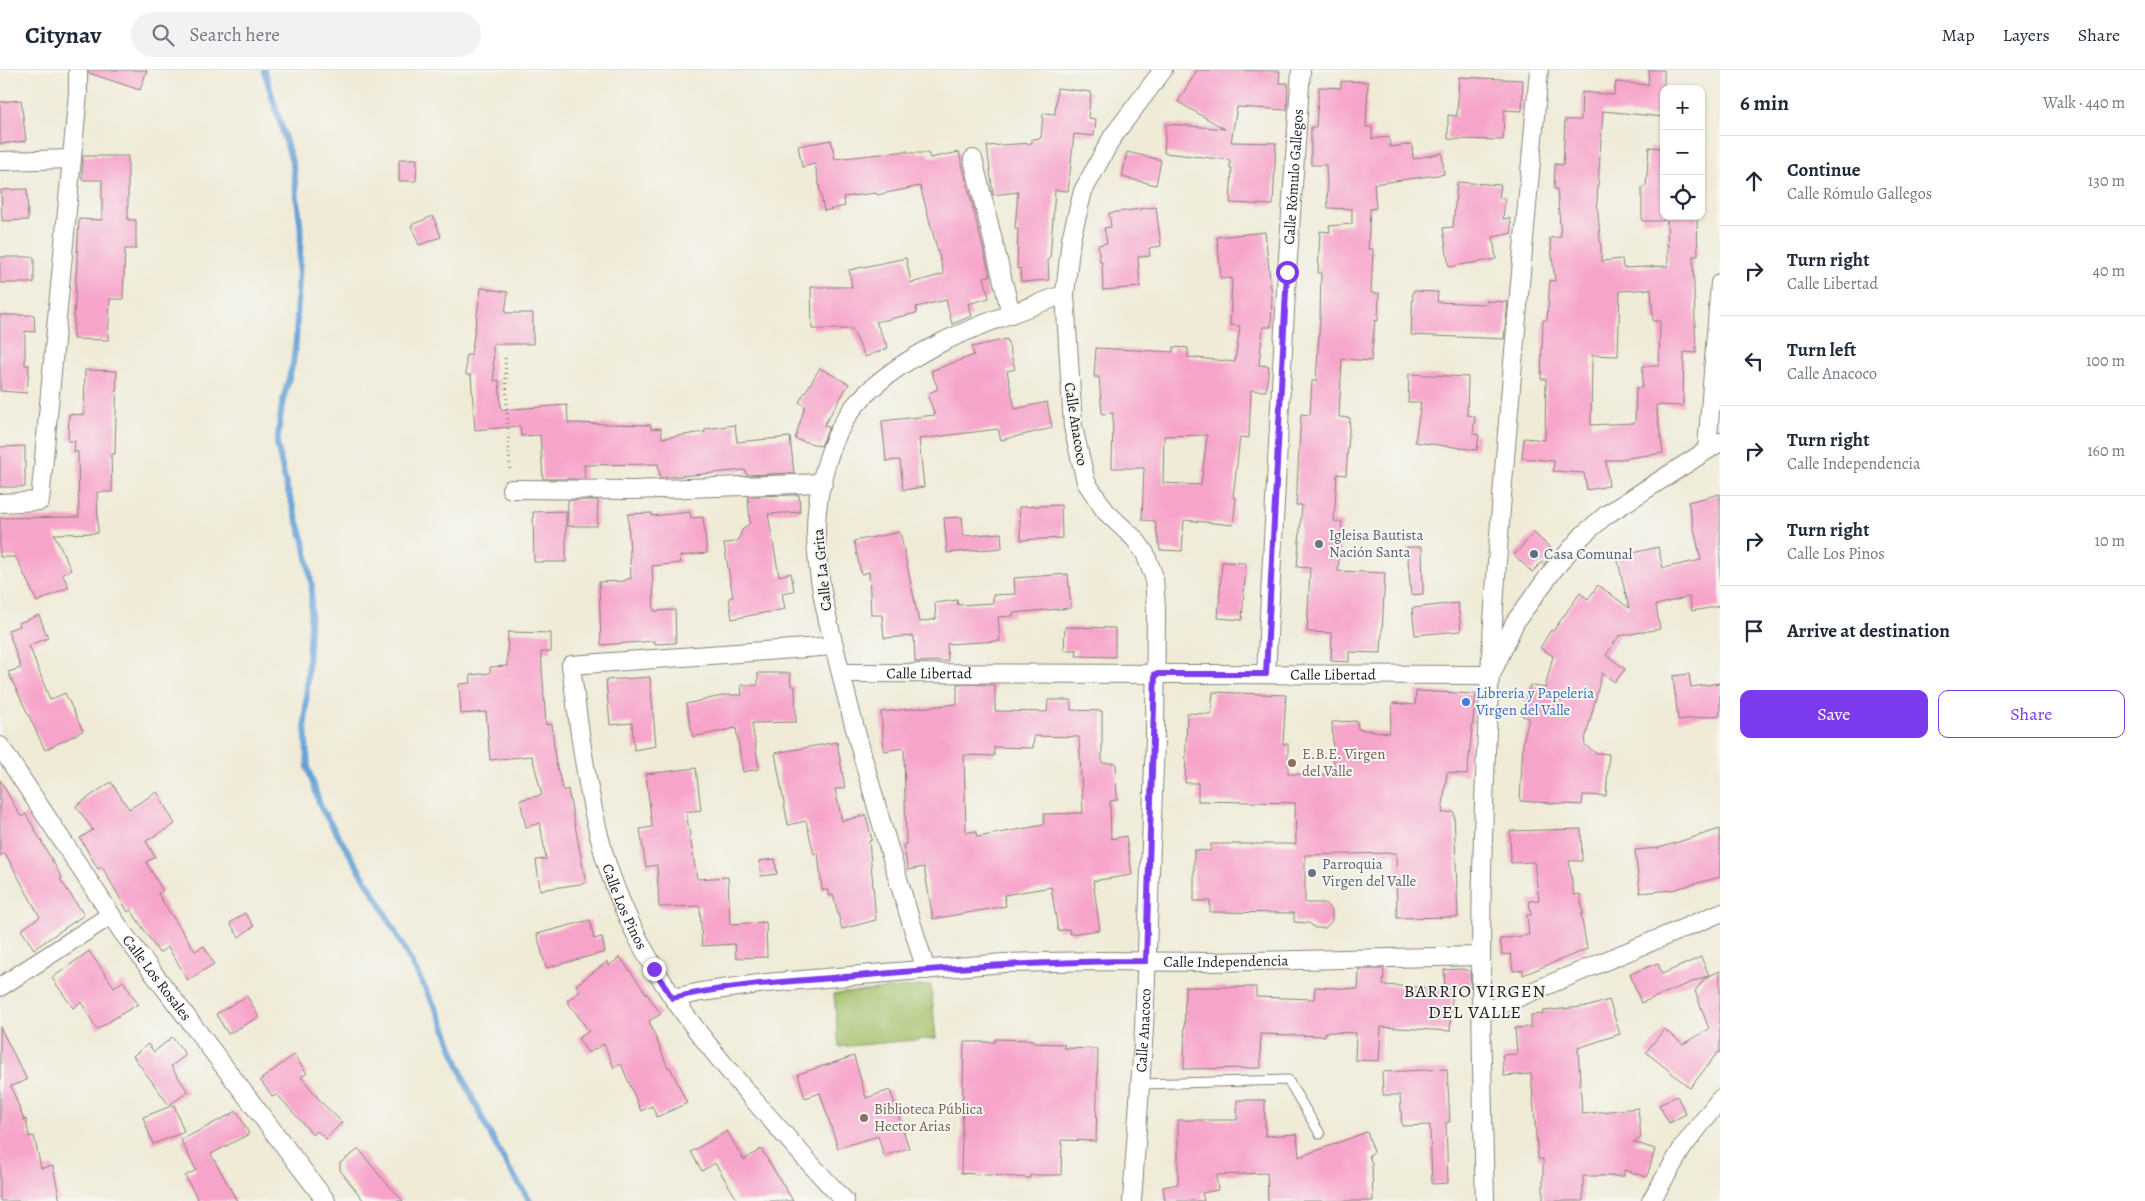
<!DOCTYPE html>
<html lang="en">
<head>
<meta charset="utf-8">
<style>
	body { margin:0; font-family:Alegreya,serif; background:#f2f2f3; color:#1f2937 }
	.controls { position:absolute; right:15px; top:15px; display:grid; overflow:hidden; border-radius:10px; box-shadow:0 1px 4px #0004 }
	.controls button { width:45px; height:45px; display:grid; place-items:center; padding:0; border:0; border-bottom:1px solid #e0e1e3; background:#fff; color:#1f2937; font:25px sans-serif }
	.stop { position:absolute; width:15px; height:15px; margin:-11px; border:4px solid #7c3aed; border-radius:50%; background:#fff }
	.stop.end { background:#7c3aed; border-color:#fff; box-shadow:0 1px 5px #0008 }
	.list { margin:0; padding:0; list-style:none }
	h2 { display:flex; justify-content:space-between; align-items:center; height:65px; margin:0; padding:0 20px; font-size:21px }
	h2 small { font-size:16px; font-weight:400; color:#747a83 }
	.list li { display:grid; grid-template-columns:32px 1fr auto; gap:15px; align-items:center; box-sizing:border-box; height:90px; padding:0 20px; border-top:1px solid #e0e1e3 }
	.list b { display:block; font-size:19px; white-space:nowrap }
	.list p { margin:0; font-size:16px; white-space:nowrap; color:#747a83 }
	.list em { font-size:16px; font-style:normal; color:#747a83 }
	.actions { display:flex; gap:10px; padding:15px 20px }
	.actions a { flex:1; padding:11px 0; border:1px solid #7c3aed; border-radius:10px; text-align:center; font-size:18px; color:#7c3aed }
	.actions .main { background:#7c3aed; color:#fff }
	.icon { flex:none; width:28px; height:28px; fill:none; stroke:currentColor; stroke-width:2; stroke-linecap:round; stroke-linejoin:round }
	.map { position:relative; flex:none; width:1720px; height:1131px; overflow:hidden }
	header { display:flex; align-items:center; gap:30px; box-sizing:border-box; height:70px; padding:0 25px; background:#fff; border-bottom:1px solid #e0e1e3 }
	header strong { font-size:24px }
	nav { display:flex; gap:28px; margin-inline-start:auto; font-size:18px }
	.search { width:350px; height:45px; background:#f2f2f3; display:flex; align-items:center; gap:12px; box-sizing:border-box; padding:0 18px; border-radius:28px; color:#747a83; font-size:19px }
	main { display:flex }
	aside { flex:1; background:#fff }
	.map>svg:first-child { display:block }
	.green { fill:#a2c068; stroke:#5f6e42 }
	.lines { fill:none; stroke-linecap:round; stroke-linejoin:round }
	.stream { stroke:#66a1d6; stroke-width:6 }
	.building { fill:#f7a4ca; fill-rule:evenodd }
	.lane-casing { stroke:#86847a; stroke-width:11 }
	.street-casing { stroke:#86847a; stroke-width:20 }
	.path { stroke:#86847a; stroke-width:3; stroke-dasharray:1 4; stroke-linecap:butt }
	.lane { stroke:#fff; stroke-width:9 }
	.street { stroke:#fff; stroke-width:18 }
	.route { stroke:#7c3aed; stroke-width:6 }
	.worship-dot { fill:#6b7280; stroke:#f6f6f2; stroke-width:2 }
	.service-dot { fill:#5c6f8a; stroke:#f6f6f2; stroke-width:2 }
	.shop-dot { fill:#3f7fe0; stroke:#f6f6f2; stroke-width:2 }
	.education-dot { fill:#8d6e63; stroke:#f6f6f2; stroke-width:2 }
	.labels { text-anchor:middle; stroke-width:4; stroke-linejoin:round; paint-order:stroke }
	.street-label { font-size:15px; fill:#1c1c1c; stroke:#f6f6f2 }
	.worship-label { font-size:15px; fill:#5b616d; stroke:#f6f6f2; text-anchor:start }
	.service-label { font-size:15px; fill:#4e5e75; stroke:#f6f6f2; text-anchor:start }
	.shop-label { font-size:15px; fill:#366cbe; stroke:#f6f6f2; text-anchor:start }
	.education-label { font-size:15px; fill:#785e54; stroke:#f6f6f2; text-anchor:start }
	.quarter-label { font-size:18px; letter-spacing:1px; fill:#1c1c1c; stroke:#f6f6f2 }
</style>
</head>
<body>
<header>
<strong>Citynav</strong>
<div class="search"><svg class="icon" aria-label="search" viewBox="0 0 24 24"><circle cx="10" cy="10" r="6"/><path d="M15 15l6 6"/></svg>Search here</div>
<nav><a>Map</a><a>Layers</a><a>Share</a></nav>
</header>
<main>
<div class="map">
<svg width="1720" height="1131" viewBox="0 0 1720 1131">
	<rect width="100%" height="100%" fill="#f6f6f2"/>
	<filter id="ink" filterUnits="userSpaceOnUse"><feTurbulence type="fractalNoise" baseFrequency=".02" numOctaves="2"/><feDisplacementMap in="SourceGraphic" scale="10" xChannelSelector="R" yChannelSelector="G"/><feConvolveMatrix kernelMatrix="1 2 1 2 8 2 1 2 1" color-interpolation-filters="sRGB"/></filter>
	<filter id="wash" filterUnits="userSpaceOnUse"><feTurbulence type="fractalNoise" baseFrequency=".0096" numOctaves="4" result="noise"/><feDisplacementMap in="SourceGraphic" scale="20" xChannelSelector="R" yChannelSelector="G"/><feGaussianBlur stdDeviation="1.12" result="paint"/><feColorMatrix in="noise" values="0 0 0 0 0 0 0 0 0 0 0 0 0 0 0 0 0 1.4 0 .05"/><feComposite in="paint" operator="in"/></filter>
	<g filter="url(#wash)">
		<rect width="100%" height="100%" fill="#efebd7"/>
		<path class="green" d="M931 915 936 968 839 977 834 924Z"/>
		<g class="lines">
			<path class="stream" d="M264 0 293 95 301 161 296 270 293 293 282 334 277 374 286 415 304 471 312 516 305 654 308 698 321 738 378 830 442 950 465 1012 485 1054 505 1092 530 1131"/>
		</g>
		<g id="blocks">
			<path class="building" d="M89 0H147L140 20 89 3Z
				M1197 0 1280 1 1279 13H1288L1287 40 1237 37 1231 72 1276 73 1273 135 1230 133 1232 98H1230V90L1164 83 1166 54 1225 59 1178 32Z
				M1649 0H1664V47L1603 41 1597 131 1602 191 1622 189 1623 198 1668 196 1667 146H1697L1698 186H1693L1696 283 1684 282 1683 336 1656 335 1663 383 1606 391 1609 416 1587 420 1584 403 1553 401 1554 391 1522 388 1524 368 1545 370 1546 309H1541L1543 250H1547L1550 210 1555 211 1550 168 1561 167 1557 119H1554L1555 94 1563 95 1565 50H1581L1582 22 1614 25 1616 12 1648 15ZM1651 219 1653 251H1660L1659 296H1643L1642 318H1636L1635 353 1591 355 1592 285 1618 286 1620 221Z
				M1459 7 1523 10 1522 41 1504 40 1503 70 1448 69V45L1457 46Z
				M1341 11 1368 12 1366 57H1372V69L1389 67 1390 77 1412 74 1413 89 1442 83 1444 104 1374 114 1376 138 1370 139 1368 179H1373L1371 223H1379L1378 251 1375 250 1371 291 1342 289 1339 347 1350 348 1346 405 1337 404 1334 451 1342 452 1338 501 1385 503 1381 583 1349 582V592L1331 591 1332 563 1307 562 1310 498 1297 497 1302 435H1296L1301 344 1310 345 1312 311H1316L1320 248 1321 203H1318L1320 161 1330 162 1329 156 1352 154V139L1328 138 1326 95H1311V57H1316L1319 17 1341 18Z
				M1057 18 1091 22 1088 48 1096 49 1094 66 1074 64 1068 121 1055 120 1050 189H1048L1049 210 1021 212 1020 198 1017 199 1018 159H1015L1018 122 993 125 987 76 1032 73V69L1041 68 1043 43 1055 44Z
				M21 30 26 71 0 74V32Z
				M831 70 835 89 908 81V83H928L930 88 959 82 990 206 984 207 989 228 968 234 972 246 952 254 946 230 916 237 917 243 876 252 888 278 865 287 852 259H812L811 217H852L849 200 906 188 911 213 944 204 920 116 877 125 876 123 843 127 845 136 824 141 815 94 802 97 798 76Z
				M1649 77 1664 78V151H1642V117H1646Z
				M1127 82 1161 90 1156 115 1122 107Z
				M83 86H128V150H136V179H125L123 229H110L108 270 73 269 79 149 102 150V110H82Z
				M399 89H417L416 111H399Z
				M1457 112 1501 115 1499 128H1505L1503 149 1510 148 1512 163 1493 167 1496 189 1449 197 1443 158 1453 157Z
				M27 119 28 150 2 151 1 120Z
				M1156 137 1161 176 1149 178 1150 186 1138 187 1140 217 1103 220 1102 192H1100L1098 175 1107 173 1104 158 1111 157 1109 143Z
				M433 146 441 167 419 175 411 155Z
				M1265 162 1272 227 1271 257H1263L1259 295 1269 296 1266 321 1251 320 1249 368 1240 367 1233 428H1236L1233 455 1184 450 1182 481 1160 480 1155 451 1142 450 1144 398H1112L1113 343 1102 344 1099 307H1094L1096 278 1173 282V277L1188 278V287L1235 292 1240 256 1230 255 1232 208 1221 209 1217 167ZM1207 365 1201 415 1163 413 1164 366Z
				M0 187H34V213H0Z
				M481 218 508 222 505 243H533V274H493L494 311 499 310 501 340 567 335 568 353 651 355V359L661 358 662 368 705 362V359L735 355 737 372 790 367 794 403 747 405 745 400 660 408 658 394 584 395 585 409H543L540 365 521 366 520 356 475 360 471 305H466V285H471Z
				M1413 221 1438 222 1437 232 1486 234 1487 231 1508 232 1504 269 1411 265Z
				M0 245H34L35 262 25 261V295H29L27 323 0 321Z
				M1007 269 1015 299 1007 301 1015 339 1047 332 1052 358 1001 370 998 359 919 369 924 417 903 420 900 390 886 391 882 351 935 345 927 324 938 319 931 301 974 285 972 277Z
				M820 298 849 314 824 355 829 357 821 376 795 369 805 336 799 332Z
				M85 300 117 301 115 384H111L112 422H97L98 463 54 464 71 500 62 504 69 517 37 532 16 487H0V448L79 447 78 382H74L75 371H68L69 344 84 345Z
				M1409 304 1468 307 1467 345 1475 346 1473 364 1479 365 1477 380 1415 372 1421 332H1408Z
				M25 376V417H0V377Z
				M1720 424V536L1692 541 1689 527 1656 535 1660 559 1619 566 1606 585 1625 599 1615 612 1602 603 1584 674 1596 683 1609 684 1606 726 1583 725 1582 735 1520 731 1523 672 1529 648 1522 646 1530 615 1545 618 1553 586 1540 578 1551 560 1553 561 1580 523 1588 529 1598 515 1629 538 1617 487 1658 477 1663 498 1701 490 1688 432Z
				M799 425 800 442 768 444 779 506 791 503 794 521 782 523 785 539 732 549 729 528 733 527 724 474 738 471 742 460 750 453 748 426Z
				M568 430H598L597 456H567Z
				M1061 435 1062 468 1021 470 1019 437Z
				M566 441V492H534L533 442Z
				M690 442 691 448 703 447 707 483 680 486 681 493 652 496 654 541 675 540 676 573 655 574V571L601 575 599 512 625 511V509H631L628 444 652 443V446Z
				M962 447 964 466 1001 463 1002 478 947 483 944 448Z
				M900 462 919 552 936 549 935 533 957 530 958 535 993 533V525L1015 524 1014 508 1068 504 1071 538 1013 543V546L998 547 1000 571 947 574 948 591 915 592 914 566 884 568 882 545H871L869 502 861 504 854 471Z
				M1534 463 1555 482 1544 494 1542 492 1532 502 1514 485Z
				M1407 477H1422L1423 524 1411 525Z
				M1222 492 1246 493 1242 550 1218 548Z
				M1458 533 1461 561 1415 565 1412 538Z
				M39 545 48 568 29 575 50 630 65 623 83 661 45 680 8 602 21 598 8 560 20 556 19 553Z
				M1065 557 1115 558V587L1076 586 1077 580H1064Z
				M508 562 551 563V582H541L546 655 552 654 555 689 563 721 568 719 586 813 540 820 536 790 546 789 540 753 526 757 520 730 542 725 532 686 490 690 486 642 461 644 459 614 471 613 470 605 490 603V597L507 596Z
				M758 603H790L791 616H795L796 652 752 653 759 699 743 702 736 658 693 667 686 634 726 625H742L741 615H758Z
				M1689 604 1691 617 1720 613V645L1678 650 1673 606Z
				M650 607 656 676 634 680 632 653 610 655 606 610Z
				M957 614 995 615V641L1047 642 1048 630H1071V640L1102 641V693H1116L1117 730 1110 731 1111 769 1126 766 1132 805 1093 811 1100 860 1070 864 1069 859 1058 861 1051 817 1004 825 1006 836 933 849 924 797 908 800 903 775 906 774 904 678 884 681 881 642 957 634ZM1034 666 1079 667 1083 743 1044 744V755L977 767 976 761 966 763 964 685 994 686V677L1033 678Z
				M1416 621 1476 624 1467 705 1447 702 1442 743 1454 742 1458 847 1397 848 1396 783 1305 785V833H1325L1332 841V851L1325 858H1315L1309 853 1294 852V843L1210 842V831H1194V780L1210 781 1211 774H1296L1295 733 1198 731V713H1185L1187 643 1211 644 1213 622 1286 625 1283 674H1288V704L1334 705 1332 652 1357 651 1358 659 1389 663 1393 633 1415 635Z
				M837 672 845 718 835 719 842 751 866 745 872 770 869 771 876 850 842 859 833 825 828 826V820H822L818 783 814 784 806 751 788 755 775 683Z
				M696 698 701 740 686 742 697 809 728 807 730 854 766 852 767 887 736 888 735 874 702 876 700 836 659 837 657 795 646 797 640 759 652 757 646 704Z
				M0 710 21 747 26 744 62 808 60 809 84 845 34 879 21 860 40 847 5 783 0 786Z
				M111 712 129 739 157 722 175 754 146 771 155 787 146 792 163 821 158 824 195 881 204 876 214 894 188 910 168 877 159 883 131 840 128 842 102 797 98 799 80 768 93 760 76 736Z
				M1581 759 1582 791H1569L1574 825 1580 824 1583 844H1581L1587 879 1523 905V900L1513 901 1511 884 1502 885 1500 869 1529 865 1527 845H1531L1529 831 1539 830 1534 792 1511 793 1510 761Z
				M1720 759V807L1672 820 1640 823 1635 780 1659 778Z
				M775 789 777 804 761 806 759 791Z
				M245 843 254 856 239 867 230 853Z
				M590 850 594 869 602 867 605 882 546 898 537 864Z
				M89 881 114 917 123 911 138 934 97 959 81 932 73 938 52 908Z
				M620 887 661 944 649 951 668 998 670 997 687 1033 657 1047 652 1036 641 1041 621 994 614 998 604 974 588 983 578 968 589 961 567 931 580 921 576 915 608 891 609 896Z
				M1701 887 1709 905 1641 933 1630 904 1658 893 1662 904Z
				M1359 899H1384L1383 915 1452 919 1450 961 1381 957 1379 991 1355 990 1356 963 1325 962V966L1260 964 1261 998 1184 999 1185 917H1256V927L1314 929 1315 917 1358 919Z
				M1462 899 1470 901 1471 917 1445 918 1444 900Z
				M1720 901V983L1718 982 1690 1018 1646 982 1664 959 1683 974 1709 959 1695 921 1705 908Z
				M247 926 259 947 228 964 216 944Z
				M1609 930 1620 964 1578 978 1582 1044 1638 1038 1641 1068 1633 1072 1655 1079 1647 1107 1624 1100V1106H1583V1131H1543V1089H1538L1531 1004 1504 1006 1502 985 1517 984 1515 958 1531 957V945L1543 944V941L1590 936Z
				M0 957 27 1010 11 1016 24 1050 26 1049 29 1067 34 1066 41 1098 53 1096 60 1131H0Z
				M172 967 186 985 171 996 188 1022 169 1035 133 986 148 974 154 982Z
				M995 969 1033 970V973L1064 974V978L1098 979 1096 1071 1062 1070 1061 1105H1030V1108L961 1103 964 972H995Z
				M294 985 307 1003 301 1007 323 1034 342 1052 326 1069 317 1061 313 1065 277 1024 273 1027 260 1010Z
				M854 986 866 1028 890 1020 909 1078 884 1086 878 1066 838 1078 820 1023 805 1028 798 1004Z
				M1447 999 1450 1052H1446L1448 1113 1432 1114 1430 1055 1402 1056 1400 1025H1383L1382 1002Z
				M1677 1026 1686 1044 1669 1053 1659 1035Z
				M1237 1030H1265V1066L1297 1064 1299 1087 1367 1062 1374 1082 1369 1085 1372 1094 1373 1131H1268L1267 1103 1216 1105 1218 1120 1202 1123 1204 1131H1165L1163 1117 1178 1114V1050H1237Z
				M174 1035 184 1062 153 1074 143 1047Z
				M237 1041 249 1064 211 1084 237 1131H199L185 1106 196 1100 181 1070Z
				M727 1061 744 1090 761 1079 793 1131H738L715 1093 702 1101 691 1082Z
				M359 1079 376 1101 403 1131H364L340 1100V1093Z"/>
		</g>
	</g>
	<g filter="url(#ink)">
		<use href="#blocks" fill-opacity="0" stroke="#86847a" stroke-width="1"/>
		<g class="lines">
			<defs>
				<path id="lane" d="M1141 1014 1288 1010 1320 1064"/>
				<g id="street">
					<path d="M973 89 1011 244"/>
					<path d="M0 91 72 89"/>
					<path d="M1707 379 1720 213"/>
					<path d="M511 419 633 420 823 413"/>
					<path d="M0 433 40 431 78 23V0"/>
					<path id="s1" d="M834 576 571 595C579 659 587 725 605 788 636 888 692 959 759 1036 787 1068 815 1100 845 1131"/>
					<path id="s2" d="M841 603 1491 605 1515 552 1554 499 1583 465 1606 445 1720 372"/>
					<path id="s3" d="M1266 604 1287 202 1301 0"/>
					<path id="s4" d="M0 676 123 863 326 1131"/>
					<path d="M926 900C896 804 867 709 843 612 831 563 816 512 816 461 816 419 831 360 860 330 912 274 995 250 1065 224"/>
					<path d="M0 917 111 845"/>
					<path id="s5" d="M673 928 701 922 766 913 1004 893 1099 891 1209 892 1481 886"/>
					<path d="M1481 943 1720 843"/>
					<path id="s6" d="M1132 1131 1144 959 1155 669 1156 539 1154 507 1145 483 1135 469 1106 442 1086 412 1073 357 1065 224 1071 169 1083 121 1113 66 1163 0"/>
					<path d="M1485 1131C1482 1010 1479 888 1483 767 1490 511 1517 255 1539 0"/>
					<path d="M1651 1131 1683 1077 1720 1029"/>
				</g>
			</defs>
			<use href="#lane" class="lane-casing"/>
			<use href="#street" class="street-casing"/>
			<path class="path" d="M505 288 510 401"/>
			<use href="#lane" class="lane"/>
			<use href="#street" class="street"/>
		</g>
	</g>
	<g class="lines" filter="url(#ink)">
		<path class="route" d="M654 899 672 928C733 914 795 911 857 906 955 897 1048 891 1146 891L1155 604H1266L1287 202"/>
	</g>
	<g class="worship-dot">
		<circle cx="1319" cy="474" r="5"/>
		<circle cx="1312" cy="803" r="5"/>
	</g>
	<circle class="service-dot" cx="1534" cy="484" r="5"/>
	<circle class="shop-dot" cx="1466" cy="632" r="5"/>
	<g class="education-dot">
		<circle cx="1292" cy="693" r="5"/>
		<circle cx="864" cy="1048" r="5"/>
	</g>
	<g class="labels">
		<g class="street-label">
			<text dy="5" stroke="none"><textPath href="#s3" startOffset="498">Calle Rómulo Gallegos</textPath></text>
			<text transform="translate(1076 354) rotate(81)" y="5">Calle Anacoco</text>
			<text transform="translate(822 500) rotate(-96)" y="5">Calle La Grita</text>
			<text dy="5" stroke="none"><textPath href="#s2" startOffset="88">Calle Libertad</textPath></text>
			<text dy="5" stroke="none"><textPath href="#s2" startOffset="492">Calle Libertad</textPath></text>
			<text dy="5" stroke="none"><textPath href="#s1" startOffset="512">Calle Los Pinos</textPath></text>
			<text dy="5" stroke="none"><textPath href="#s5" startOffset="555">Calle Independencia</textPath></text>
			<text dy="5" stroke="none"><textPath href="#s4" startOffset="280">Calle Los Rosales</textPath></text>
			<text dy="5" stroke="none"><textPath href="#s6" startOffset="171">Calle Anacoco</textPath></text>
		</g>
		<g class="worship-label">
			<text x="1329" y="470">Igleisa Bautista<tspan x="1329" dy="17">Nación Santa</tspan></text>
			<text x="1322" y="799">Parroquia<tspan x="1322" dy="17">Virgen del Valle</tspan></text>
		</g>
		<g class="service-label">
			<text x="1544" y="489">Casa Comunal</text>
		</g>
		<g class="shop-label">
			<text x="1476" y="628">Librería y Papelería<tspan x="1476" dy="17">Virgen del Valle</tspan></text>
		</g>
		<g class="education-label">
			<text x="1302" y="689">E.B.E. Virgen<tspan x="1302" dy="17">del Valle</tspan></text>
			<text x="874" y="1044">Biblioteca Pública<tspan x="874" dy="17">Hector Arias</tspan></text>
		</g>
		<g class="quarter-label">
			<text x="1475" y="927">BARRIO VIRGEN<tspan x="1475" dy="21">DEL VALLE</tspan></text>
		</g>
	</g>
</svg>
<div class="controls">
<button>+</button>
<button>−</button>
<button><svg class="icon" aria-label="locate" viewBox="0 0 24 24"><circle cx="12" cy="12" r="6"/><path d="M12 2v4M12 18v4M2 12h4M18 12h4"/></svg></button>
</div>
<div class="stop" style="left:1287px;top:202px"></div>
<div class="stop end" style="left:654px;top:899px"></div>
</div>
<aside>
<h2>6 min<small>Walk · 440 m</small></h2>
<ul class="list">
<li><svg class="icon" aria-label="ahead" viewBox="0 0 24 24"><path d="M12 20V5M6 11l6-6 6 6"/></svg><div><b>Continue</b><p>Calle Rómulo Gallegos</p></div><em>130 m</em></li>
<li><svg class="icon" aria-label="right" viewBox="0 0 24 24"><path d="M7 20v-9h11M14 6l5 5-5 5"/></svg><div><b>Turn right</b><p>Calle Libertad</p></div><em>40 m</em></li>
<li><svg class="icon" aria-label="left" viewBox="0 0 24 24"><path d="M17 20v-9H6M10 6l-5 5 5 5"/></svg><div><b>Turn left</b><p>Calle Anacoco</p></div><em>100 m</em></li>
<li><svg class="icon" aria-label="right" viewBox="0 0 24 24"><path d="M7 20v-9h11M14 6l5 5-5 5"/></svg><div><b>Turn right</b><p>Calle Independencia</p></div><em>160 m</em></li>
<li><svg class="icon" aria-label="right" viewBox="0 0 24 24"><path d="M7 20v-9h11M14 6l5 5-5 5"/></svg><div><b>Turn right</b><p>Calle Los Pinos</p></div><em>10 m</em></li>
<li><svg class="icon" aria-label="arrive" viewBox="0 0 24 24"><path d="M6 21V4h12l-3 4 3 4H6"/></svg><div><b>Arrive at destination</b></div></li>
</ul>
<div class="actions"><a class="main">Save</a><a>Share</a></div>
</aside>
</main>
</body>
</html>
